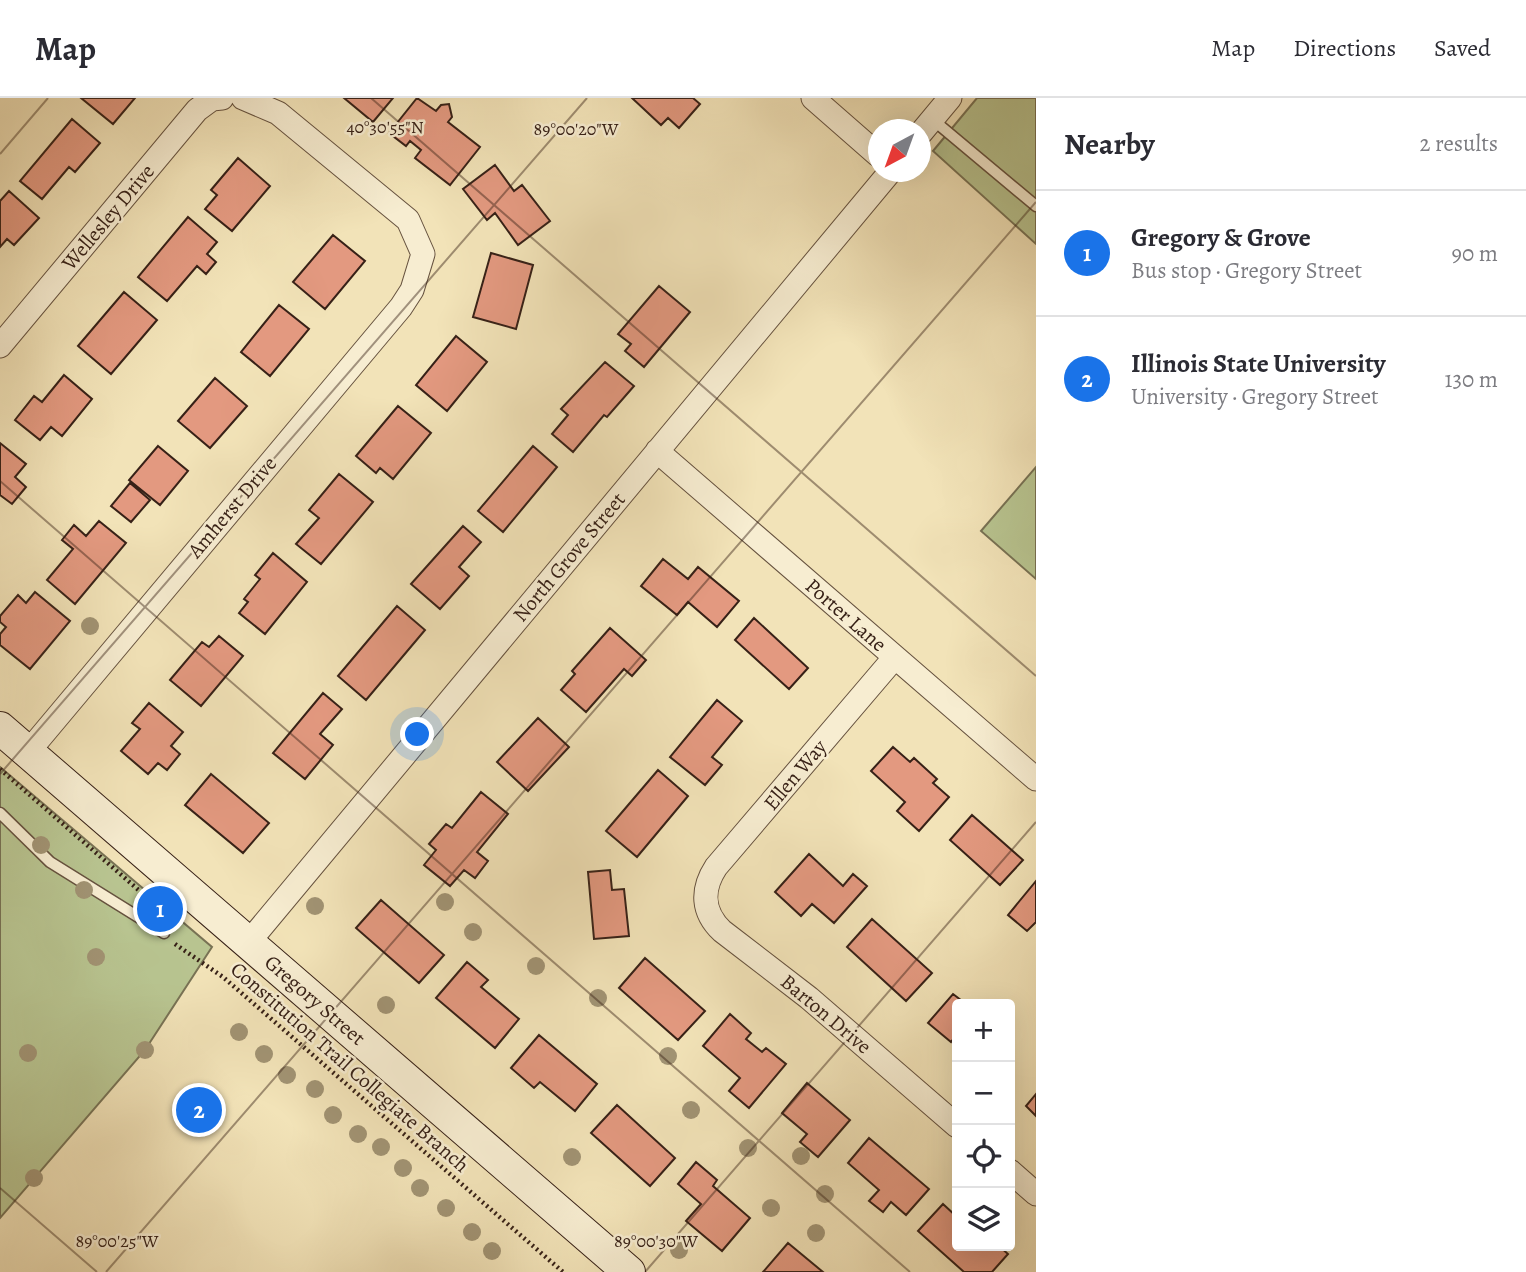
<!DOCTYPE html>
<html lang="en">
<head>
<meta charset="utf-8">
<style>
	body { margin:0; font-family:Alegreya,serif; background:#f2f2f3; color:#2b2b33 }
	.controls { position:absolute; right:21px; bottom:21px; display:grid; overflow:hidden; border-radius:7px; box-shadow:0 7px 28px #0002 }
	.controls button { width:63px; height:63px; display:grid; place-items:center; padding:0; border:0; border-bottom:2px solid #e1e1e2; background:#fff; color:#2b2b33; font:35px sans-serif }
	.compass { position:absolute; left:868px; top:21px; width:63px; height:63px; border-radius:50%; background:#fff; box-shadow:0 7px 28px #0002; rotate:221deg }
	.you { position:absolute; left:418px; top:637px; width:24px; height:24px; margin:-18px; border:5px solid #fff; border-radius:50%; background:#1a73e8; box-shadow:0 0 0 10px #1a73e833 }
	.badge { display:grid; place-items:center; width:46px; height:46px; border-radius:50%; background:#1a73e8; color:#fff; font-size:23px; font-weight:700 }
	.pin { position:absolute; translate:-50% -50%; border:4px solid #fff; box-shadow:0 2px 7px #0006 }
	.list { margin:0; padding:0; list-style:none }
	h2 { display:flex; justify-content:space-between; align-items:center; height:91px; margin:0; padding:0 28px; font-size:30px }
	h2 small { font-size:23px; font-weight:400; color:#7c7c81 }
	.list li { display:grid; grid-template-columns:46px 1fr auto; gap:21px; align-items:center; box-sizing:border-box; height:126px; padding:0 28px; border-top:2px solid #e1e1e2 }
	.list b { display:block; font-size:26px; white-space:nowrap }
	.list p { margin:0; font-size:23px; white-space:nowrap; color:#7c7c81 }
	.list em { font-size:23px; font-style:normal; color:#7c7c81 }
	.icon { flex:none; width:38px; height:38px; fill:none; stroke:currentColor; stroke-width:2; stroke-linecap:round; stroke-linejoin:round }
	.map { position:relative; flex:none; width:1036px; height:1174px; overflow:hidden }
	header { display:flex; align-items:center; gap:42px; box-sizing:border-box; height:98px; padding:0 35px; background:#fff; border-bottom:2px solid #e1e1e2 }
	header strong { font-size:33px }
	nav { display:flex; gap:38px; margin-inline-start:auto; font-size:24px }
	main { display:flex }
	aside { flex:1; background:#fff }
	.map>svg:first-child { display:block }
	.green { fill:#b8c490; stroke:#787254; stroke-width:2 }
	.building { fill:#e39980; stroke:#372117; stroke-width:2 }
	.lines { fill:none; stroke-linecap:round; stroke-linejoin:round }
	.service-casing { stroke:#66523f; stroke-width:13 }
	.minor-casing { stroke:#66523f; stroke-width:25 }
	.secondary-casing { stroke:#372117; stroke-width:34 }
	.path { stroke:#372117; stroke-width:4.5; stroke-dasharray:2 3.5; stroke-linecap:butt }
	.service { stroke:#f7edd1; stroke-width:10 }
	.minor { stroke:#f7edd1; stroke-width:23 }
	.secondary { stroke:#f7edd1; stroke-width:32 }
	.tree { fill:#a19373 }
	.ticks { fill:none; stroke:#372117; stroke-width:2; stroke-opacity:0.45 }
	.labels { text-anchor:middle; stroke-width:5; stroke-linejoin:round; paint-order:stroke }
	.street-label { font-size:21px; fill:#372117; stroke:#f7edd1 }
	.ticks-label { font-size:18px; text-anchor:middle; fill:#372117; stroke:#f7edd1; stroke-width:5; stroke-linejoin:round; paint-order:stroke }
</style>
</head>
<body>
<header>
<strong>Map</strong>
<nav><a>Map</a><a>Directions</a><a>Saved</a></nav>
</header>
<main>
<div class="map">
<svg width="1036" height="1174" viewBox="0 0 1036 1174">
	<rect width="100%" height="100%" fill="#f2e3b8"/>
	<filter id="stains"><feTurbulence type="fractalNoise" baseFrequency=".00286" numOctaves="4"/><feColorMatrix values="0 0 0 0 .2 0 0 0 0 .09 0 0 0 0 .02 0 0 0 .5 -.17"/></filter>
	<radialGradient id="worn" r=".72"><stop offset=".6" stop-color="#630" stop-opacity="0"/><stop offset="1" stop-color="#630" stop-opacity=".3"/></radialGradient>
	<path class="green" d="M977 0H1036V146L933 53Z
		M1036 369V481L981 433Z
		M0 669 212 849 145 952 0 1120Z"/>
	<path class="building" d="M81 0H135L113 26Z
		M344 0H393L373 24Z
		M417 0 436 13 441 7 449 6 452 19 448 24 480 49 450 87 415 60 421 52 410 43 406 48 389 35Z
		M632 0H693L700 6 679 30 668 20 661 27Z
		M72 21 100 45 75 74 69 69 42 101 20 83Z
		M238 60 270 88 232 133 205 111 217 97 211 92Z
		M495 67 514 93 522 87 550 123 518 147 495 115 487 122 463 91Z
		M9 93 39 120 14 147 7 141 0 149V103Z
		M188 119 217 144 207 156 216 164 206 176 197 168 167 203 138 179Z
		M333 137 365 163 325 211 293 184Z
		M491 155 533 167 516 231 473 219Z
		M659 188 690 214 644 269 625 253 631 246 618 236Z
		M124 194 157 222 111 276 78 248Z
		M279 207 309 231 270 278 241 254Z
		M456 238 487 264 447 313 416 287Z
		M605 264 634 288 607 319 604 317 573 354 552 336 568 317 561 311Z
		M64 277 92 301 62 338 51 329 40 342 15 322 34 298 42 304Z
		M215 280 247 308 210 350 178 323Z
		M398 308 431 335 393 381 380 370 376 375 356 358Z
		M0 345 26 366 15 379 26 389 12 406 0 397Z
		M158 348 188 373 160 407 129 382Z
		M533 348 557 369 503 434 478 413Z
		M339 376 373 404 321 466 296 446 319 420 309 412Z
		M130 385 150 402 131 424 111 408Z
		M99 423 126 445 75 506 47 482 73 451 62 442 74 427 86 438Z
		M463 428 481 444 459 469 469 478 440 511 411 486Z
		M273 455 307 484 265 536 239 515 248 504 244 501 260 481 255 477Z
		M663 461 688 481 698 469 739 503 717 529 688 504 677 517 641 488Z
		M35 494 70 523 30 571 0 547V536L6 529 0 524V518L18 497 26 505Z
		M397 508 425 532 366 602 338 578Z
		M754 520 808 570 789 591 735 542Z
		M610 530 646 562 632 578 624 571 586 614 561 592 575 576 572 573Z
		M219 538 243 558 201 608 170 582 202 544 209 549Z
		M323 595 342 611 320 636 333 647 305 681 273 655Z
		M717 602 742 623 712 659 722 667 705 687 670 659Z
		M149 605 183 634 171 648 180 656 167 672 158 665 148 676 121 653 140 631 132 625Z
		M538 620 569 649 528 693 497 664Z
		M893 649 910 664 914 660 937 681 933 685 949 699 919 733 897 713 905 704 871 673Z
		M658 672 688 698 637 759 606 733Z
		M211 676 269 725 243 755 185 707Z
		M481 694 508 716 477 754 488 763 475 780 464 772 450 788 424 767 436 752 429 746 446 726 452 730Z
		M972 717 1023 762 1000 787 950 742Z
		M809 756 843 788 853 776 867 788 834 825 812 806 801 818 775 794Z
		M610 772 612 792 624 791 629 838 594 841 588 774Z
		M1036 783V824L1027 833 1008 817Z
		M381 802 444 857 419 885 356 830Z
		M872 821 932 875 906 903 847 849Z
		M645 860 705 913 678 942 619 890Z
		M467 864 488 882 481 889 519 921 495 950 436 900Z
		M953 896 966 906H957V942L954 940 951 944 928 925Z
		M730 916 751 935 746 941 762 954 766 950 786 966 749 1010 729 993 740 980 703 948Z
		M539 937 597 986 575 1013 540 984 534 990 511 970Z
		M807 985 850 1022 818 1059 800 1044 807 1036 782 1015Z
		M1036 996V1018L1026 1008Z
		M617 1007 675 1060 650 1088 591 1035Z
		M869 1040 929 1091 906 1117 891 1104 883 1114 869 1103 879 1092 848 1065Z
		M696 1064 717 1082 713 1088 750 1120 722 1153 686 1123 701 1106 678 1086Z
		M943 1106 957 1119V1148H999L1008 1156 992 1174H964L918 1133Z
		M788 1145 823 1174H763Z"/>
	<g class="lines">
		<defs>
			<path id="service" d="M932 21 1036 108
				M0 715 50 764 164 835"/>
			<path id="minor" d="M813 0 878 57
				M920 36 950 0
				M0 248 197 12 212 1 222 0
				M657 353 1036 681
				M895 559 716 769C701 792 702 814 722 833L809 900 957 1028
				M28 654 401 209 412 192 423 156 408 122 278 15 243 0
				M248 845 890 74
				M1010 1073 1036 1096"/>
			<path id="secondary" d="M0 630 629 1174"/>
		</defs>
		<use href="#service" class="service-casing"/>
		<use href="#minor" class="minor-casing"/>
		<use href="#secondary" class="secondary-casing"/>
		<path class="path" d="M0 671 142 795 147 804
			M175 846 223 879 563 1174"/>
		<use href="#service" class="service"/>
		<use href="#minor" class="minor"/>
		<use href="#secondary" class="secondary"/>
	</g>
	<g class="tree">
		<circle cx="90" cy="528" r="9"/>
		<circle cx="41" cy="747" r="9"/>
		<circle cx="84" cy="792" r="9"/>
		<circle cx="445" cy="804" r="9"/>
		<circle cx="315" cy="808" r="9"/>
		<circle cx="473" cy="834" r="9"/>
		<circle cx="96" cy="859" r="9"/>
		<circle cx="536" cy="868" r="9"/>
		<circle cx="598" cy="900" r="9"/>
		<circle cx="386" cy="907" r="9"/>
		<circle cx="239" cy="934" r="9"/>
		<circle cx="145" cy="952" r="9"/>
		<circle cx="28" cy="955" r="9"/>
		<circle cx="264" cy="956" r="9"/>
		<circle cx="668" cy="958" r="9"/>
		<circle cx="287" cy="977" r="9"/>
		<circle cx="315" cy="991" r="9"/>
		<circle cx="691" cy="1012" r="9"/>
		<circle cx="333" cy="1017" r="9"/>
		<circle cx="358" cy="1036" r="9"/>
		<circle cx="381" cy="1049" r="9"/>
		<circle cx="748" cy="1050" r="9"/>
		<circle cx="801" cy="1058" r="9"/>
		<circle cx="572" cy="1059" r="9"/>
		<circle cx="403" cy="1070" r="9"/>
		<circle cx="34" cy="1080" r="9"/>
		<circle cx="420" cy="1090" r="9"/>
		<circle cx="825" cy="1096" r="9"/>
		<circle cx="446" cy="1110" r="9"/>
		<circle cx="771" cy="1110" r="9"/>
		<circle cx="472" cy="1134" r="9"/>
		<circle cx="816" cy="1135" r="9"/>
		<circle cx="679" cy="1152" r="9"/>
		<circle cx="492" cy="1153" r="9"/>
	</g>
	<path class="ticks" d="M371 0 1036 578M0 56 48 0M0 383 910 1174M0 676 587 0M0 1090 97 1174M106 1174 1036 104M645 1174 1036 724"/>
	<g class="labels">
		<g class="street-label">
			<text transform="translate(108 119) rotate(-50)" y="7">Wellesley Drive</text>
			<text transform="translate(232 409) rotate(-50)" y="7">Amherst Drive</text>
			<text transform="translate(569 459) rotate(-50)" y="7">North Grove Street</text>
			<text transform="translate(846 517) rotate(41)" y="7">Porter Lane</text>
			<text transform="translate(795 677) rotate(-50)" y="7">Ellen Way</text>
			<text transform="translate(315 902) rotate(41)" y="7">Gregory Street</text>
			<text transform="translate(826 916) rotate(40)" y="7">Barton Drive</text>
			<text transform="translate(350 969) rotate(41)" y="7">Constitution Trail Collegiate Branch</text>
		</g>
	</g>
	<g class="ticks-label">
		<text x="385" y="35">40°30'55"N</text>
		<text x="576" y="37">89°00'20"W</text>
		<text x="117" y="1149">89°00'25"W</text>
		<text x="656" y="1149">89°00'30"W</text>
	</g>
	<rect width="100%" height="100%" filter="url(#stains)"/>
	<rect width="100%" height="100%" fill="url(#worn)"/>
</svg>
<div class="controls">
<button>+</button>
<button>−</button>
<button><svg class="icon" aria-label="locate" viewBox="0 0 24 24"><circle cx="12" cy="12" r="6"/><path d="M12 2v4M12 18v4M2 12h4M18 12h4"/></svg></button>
<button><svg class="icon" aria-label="layers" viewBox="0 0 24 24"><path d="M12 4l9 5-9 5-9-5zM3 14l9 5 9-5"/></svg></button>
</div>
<svg class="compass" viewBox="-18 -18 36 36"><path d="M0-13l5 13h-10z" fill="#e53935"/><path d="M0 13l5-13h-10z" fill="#7c7c81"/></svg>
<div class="you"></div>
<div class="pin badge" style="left:160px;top:811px">1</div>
<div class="pin badge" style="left:199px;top:1012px">2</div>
</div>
<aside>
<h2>Nearby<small>2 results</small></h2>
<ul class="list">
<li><span class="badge">1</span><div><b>Gregory &amp; Grove</b><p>Bus stop · Gregory Street</p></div><em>90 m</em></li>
<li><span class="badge">2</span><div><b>Illinois State University</b><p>University · Gregory Street</p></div><em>130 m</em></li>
</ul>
</aside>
</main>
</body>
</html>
